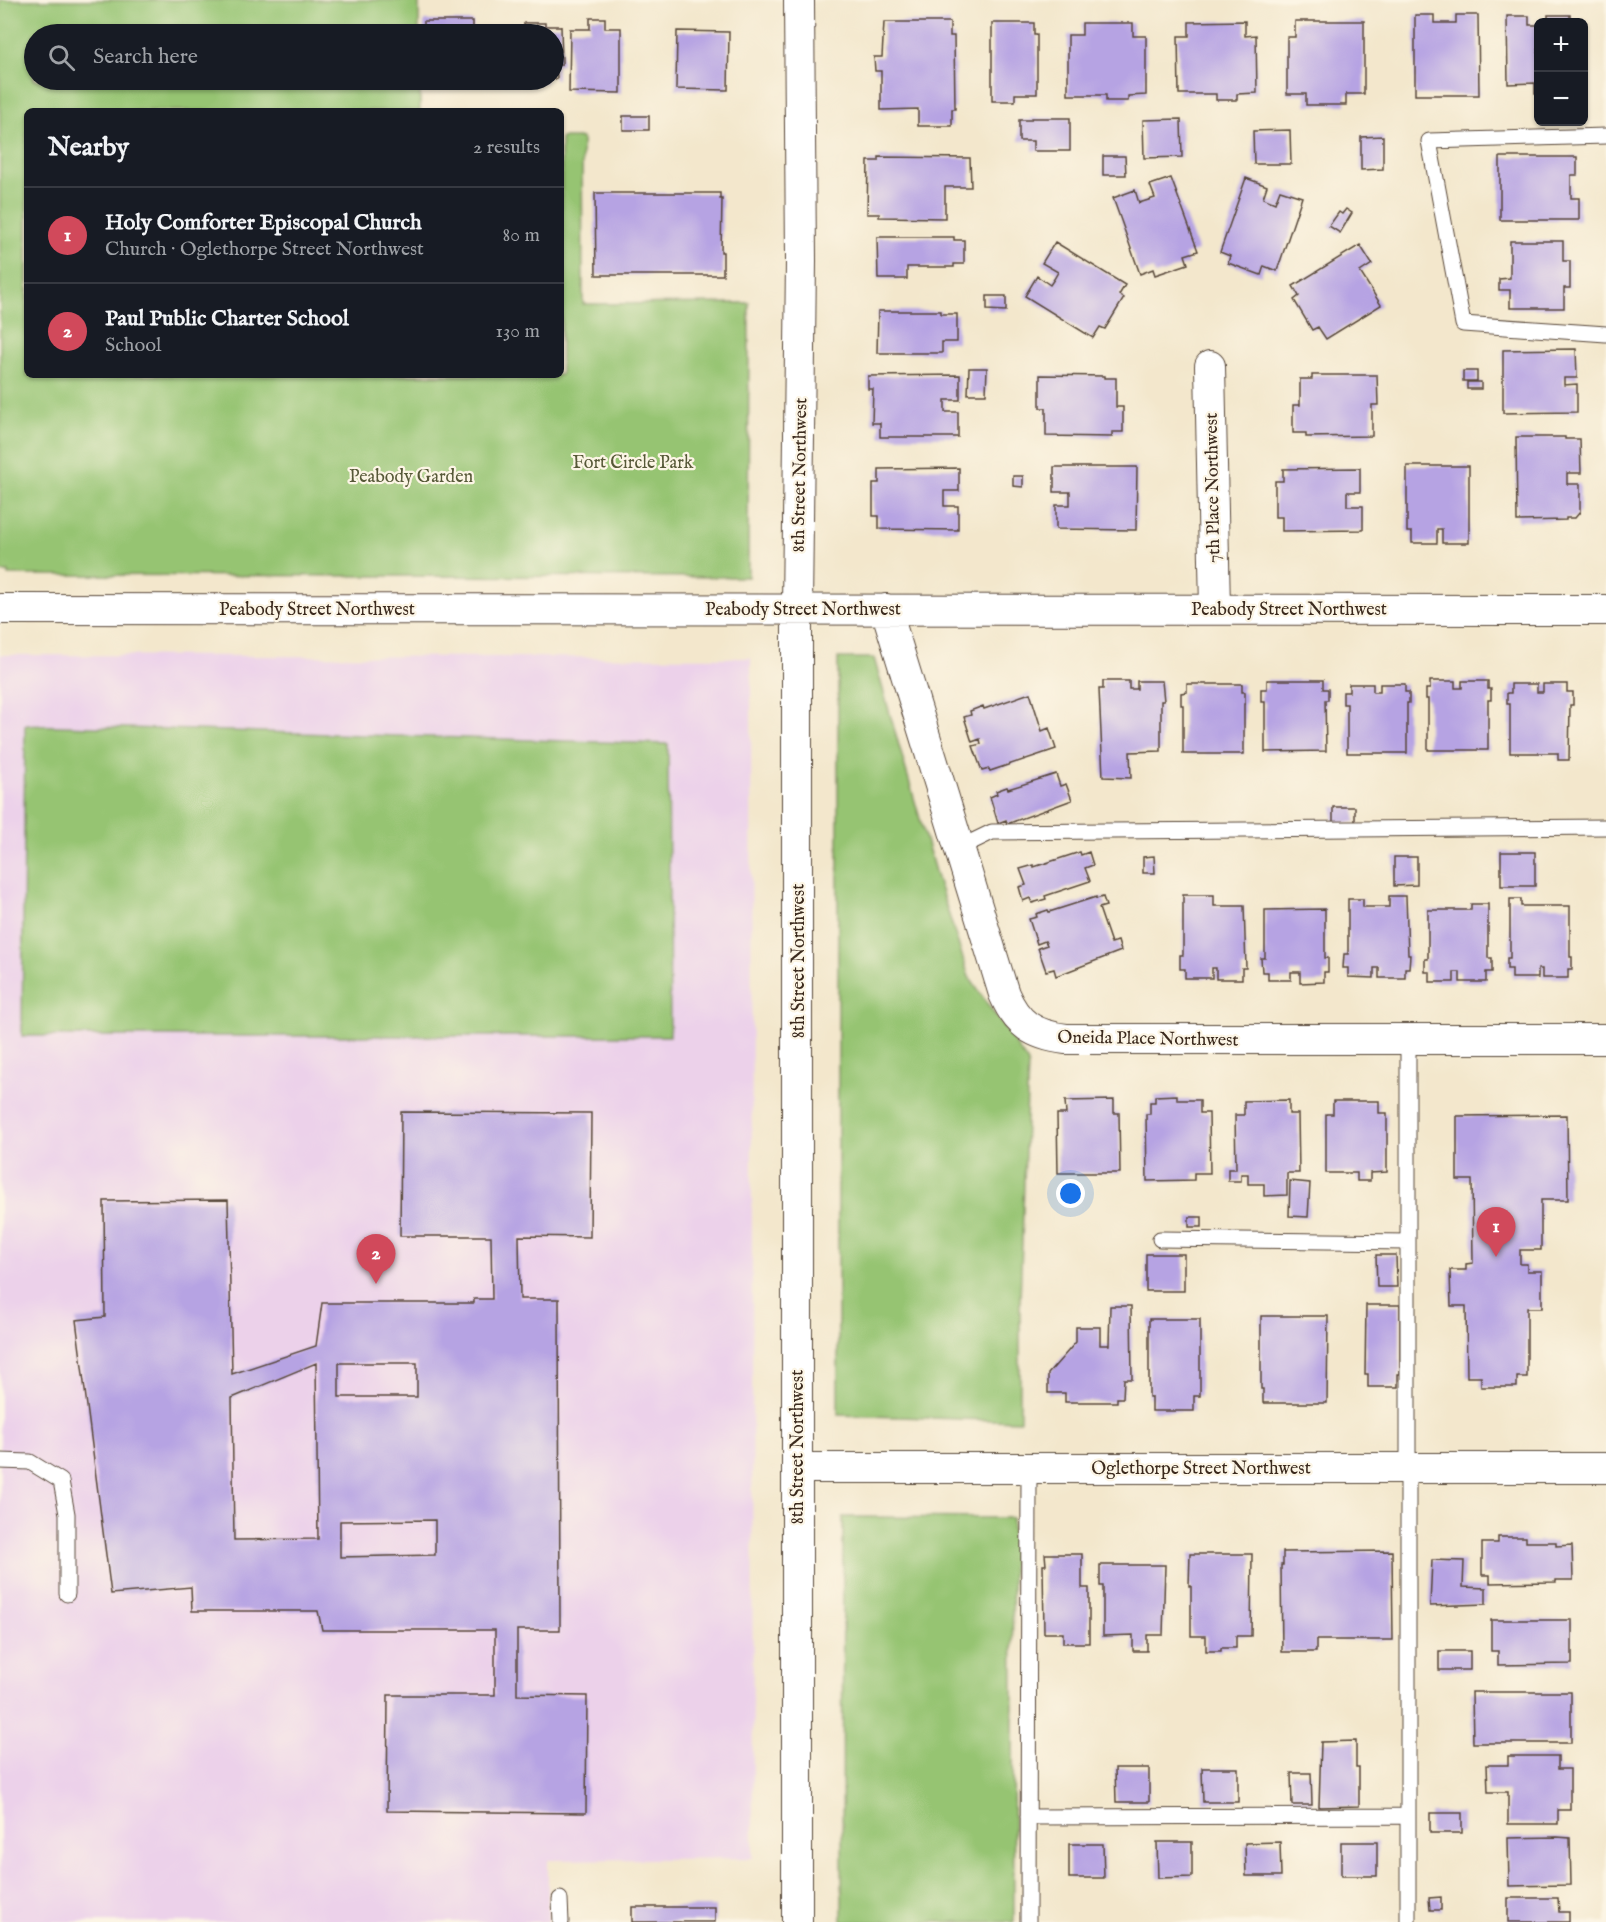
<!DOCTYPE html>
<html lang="en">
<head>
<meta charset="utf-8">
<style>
	body { margin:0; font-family:"IM FELL English",serif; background:#242831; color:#f1f3f6 }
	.controls { position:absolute; right:18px; top:18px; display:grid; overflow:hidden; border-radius:9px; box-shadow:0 2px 4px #0004 }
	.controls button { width:54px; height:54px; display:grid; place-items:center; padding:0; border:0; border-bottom:2px solid #363941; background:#171b24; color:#f1f3f6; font:30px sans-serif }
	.you { position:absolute; left:1071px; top:1194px; width:21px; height:21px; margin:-15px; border:4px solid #fff; border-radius:50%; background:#1a73e8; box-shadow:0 0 0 9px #1a73e833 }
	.badge { display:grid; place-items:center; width:39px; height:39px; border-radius:50%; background:#d1495b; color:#fff; font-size:20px; font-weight:700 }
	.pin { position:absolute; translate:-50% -50px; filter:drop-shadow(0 2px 3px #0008) }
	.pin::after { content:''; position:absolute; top:32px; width:21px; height:18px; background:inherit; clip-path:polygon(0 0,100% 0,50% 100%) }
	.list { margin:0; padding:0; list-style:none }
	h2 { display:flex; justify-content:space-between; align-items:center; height:78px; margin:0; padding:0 24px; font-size:26px }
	h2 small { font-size:20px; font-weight:400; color:#9ea1a6 }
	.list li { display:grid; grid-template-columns:39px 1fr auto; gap:18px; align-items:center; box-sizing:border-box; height:96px; padding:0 24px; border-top:2px solid #363941 }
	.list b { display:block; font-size:22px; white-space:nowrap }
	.list p { margin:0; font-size:20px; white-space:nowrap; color:#9ea1a6 }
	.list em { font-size:20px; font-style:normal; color:#9ea1a6 }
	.icon { flex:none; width:33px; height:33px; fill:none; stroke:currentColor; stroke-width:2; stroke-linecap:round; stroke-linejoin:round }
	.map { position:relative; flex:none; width:1606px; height:1922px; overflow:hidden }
	.search { position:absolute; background:#171b24; box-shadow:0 2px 4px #0004; left:24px; top:24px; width:540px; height:66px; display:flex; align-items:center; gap:15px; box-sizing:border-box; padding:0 21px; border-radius:33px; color:#9ea1a6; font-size:22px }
	.panel { position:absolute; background:#171b24; box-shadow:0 2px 4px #0004; left:24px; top:108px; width:540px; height:270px; border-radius:9px }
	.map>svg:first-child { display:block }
	.built { fill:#ecd1ea }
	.green { fill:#96c472; stroke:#687748; stroke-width:1.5 }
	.building { fill:#b6a3e3; fill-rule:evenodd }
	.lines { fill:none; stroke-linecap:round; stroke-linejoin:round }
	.lane-casing { stroke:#574638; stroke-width:17 }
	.street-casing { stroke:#574638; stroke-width:32 }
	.lane { stroke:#fff; stroke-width:15 }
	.street { stroke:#fff; stroke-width:30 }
	.labels { text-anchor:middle; stroke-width:4.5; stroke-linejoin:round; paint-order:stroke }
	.park-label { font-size:18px; fill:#565837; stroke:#fcf5e5 }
	.street-label { font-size:18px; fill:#3b2a1e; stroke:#fcf5e5 }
</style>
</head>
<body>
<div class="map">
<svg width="1606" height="1922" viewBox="0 0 1606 1922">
	<rect width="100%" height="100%" fill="#fcf5e5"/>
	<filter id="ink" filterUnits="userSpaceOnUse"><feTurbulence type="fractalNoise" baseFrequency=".0167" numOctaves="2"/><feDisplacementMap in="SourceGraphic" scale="12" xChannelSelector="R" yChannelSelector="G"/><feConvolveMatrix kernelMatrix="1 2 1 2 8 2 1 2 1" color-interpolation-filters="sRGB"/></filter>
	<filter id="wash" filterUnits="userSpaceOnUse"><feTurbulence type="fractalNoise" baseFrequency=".008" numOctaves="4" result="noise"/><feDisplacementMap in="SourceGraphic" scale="24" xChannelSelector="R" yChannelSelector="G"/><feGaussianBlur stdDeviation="1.35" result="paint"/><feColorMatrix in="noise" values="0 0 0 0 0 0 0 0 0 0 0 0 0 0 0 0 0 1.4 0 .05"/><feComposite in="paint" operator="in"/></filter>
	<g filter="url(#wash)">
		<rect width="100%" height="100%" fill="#f3e7cc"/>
		<path class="built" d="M0 655 751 658 753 1858 548 1860V1922H0Z"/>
		<path class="green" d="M0 0H419V34H34V80H420V111H27V375H561V138H582L583 304 749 303 748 577 8 575V572H0Z
			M838 658H874L936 875 969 977 1028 1063 1020 1301V1421L838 1415Z
			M25 725 668 744 670 1036H22Z
			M843 1517 1012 1518 1014 1922H842Z"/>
		<g id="blocks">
			<path class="building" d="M1415 15H1434V23H1456V15H1478L1479 95H1415Z
				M1548 15H1570V22H1548Z
				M1507 16H1529V25H1538V94H1535V83L1508 84Z
				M590 18H605V28H621V93L569 92 570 29H590Z
				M424 21H473V34H424Z
				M1245 21V36L1256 35 1257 93 1237 94V100H1216V94H1179L1178 36H1189V22Z
				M1295 21H1364V94H1346V105H1306V94H1287V37H1295Z
				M884 22H950V36H954L955 109H952V126H918V109L881 110V71H875L874 57H882Z
				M524 23H545V26H561L562 65H556L557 79H554V34H524Z
				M992 23H1034V35H1037V94H1015V101H992Z
				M1082 23H1133V36H1146V95L1128 96V101H1106V95H1068V35H1082Z
				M677 31 729 32 728 90 676 89Z
				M441 80H484V82H441Z
				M501 80H546V82L501 83Z
				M623 116H649V130H623Z
				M1031 118H1070V151H1033V141H1019V120H1031Z
				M1181 119 1182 157 1144 158 1143 120Z
				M1290 130 1291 164H1254L1253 131Z
				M1383 136V169L1361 170V137Z
				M1103 156H1125L1126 175H1103Z
				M879 157 970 158 971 187H945V218L879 217V214H867L868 161H879Z
				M1500 157H1577V175H1571V198H1579V220H1500Z
				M1171 178 1198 251 1185 255 1188 264 1155 275 1153 269 1140 274 1113 198 1135 190 1139 203 1155 198 1150 185Z
				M1246 178 1267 186 1263 198 1275 203 1280 190 1302 197 1277 271 1264 266 1261 275 1228 263 1230 256 1220 252Z
				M595 193H720V199H722L721 252H723V275H596Z
				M1346 209 1352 213 1340 233 1329 226 1339 212 1342 214Z
				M877 237H954V240H964V264H954V267H907V279H878Z
				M1510 241H1563V261H1570V288H1564V308H1510V290H1499V279L1510 278Z
				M1055 242 1125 285 1119 295 1124 298 1105 329 1100 327 1093 338 1025 296 1037 276 1050 285 1054 279 1058 272 1042 263Z
				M1360 245 1372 264 1360 272 1381 305 1326 339 1318 327 1312 330 1294 300 1299 296 1293 286Z
				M987 296H1006V311L987 310Z
				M878 311H941V314H957V342H942V353H877Z
				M1576 349 1577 378H1564V385L1577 384V412L1503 413V350Z
				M969 368H987L986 394H968Z
				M1463 371H1477V381H1463Z
				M960 375V400H945V412H958V437H880V423H872L873 389H868V376Z
				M1040 375 1104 376V378H1116V407H1123V432H1112V437L1046 436V408H1040Z
				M1312 375H1377L1378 405H1372V436L1306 437V433H1293V405H1300V379H1312Z
				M1467 382H1481V389H1467Z
				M1516 437H1565V439H1580L1581 473H1567V484H1580V512L1575 518H1566V520L1517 521Z
				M1407 466H1469V543H1442V529H1437V543H1412V532H1407Z
				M1054 467H1137L1136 530 1056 529V505H1070V492H1054Z
				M959 468V491H944V506H958V530L879 529V516H873V483H879V469Z
				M1360 468V492H1347V506H1363V530L1282 531V517H1275V481H1283V469Z
				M1013 476H1023V487L1013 486Z
				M1267 680H1323V689H1328V700H1325L1326 751 1265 752V702H1261V689H1267Z
				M1103 681H1129V689H1137V681H1162L1164 701H1161V751L1130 752 1131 778 1103 777 1099 689H1103Z
				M1430 681H1455V688H1462V681H1488V689H1491V700H1488V750H1428V699H1426V689H1430Z
				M1187 684H1242V692H1245V704H1244V754H1183V705H1181V693L1187 692Z
				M1349 684H1373V692H1380V684H1405V692H1409V703H1407V753H1347V704H1343V692H1349Z
				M1511 684H1537V692H1543V684H1567V692H1573V705H1570L1569 760H1558V753H1510V704H1507V693H1511Z
				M1030 693 1042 731 1049 728 1056 749 990 771 989 769 982 771 973 746 981 744 980 739 972 742 964 717 971 715 970 711 983 706 984 709Z
				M1056 774 1060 786 1066 784 1072 800 1007 824 1006 820 998 823 990 797 997 794 996 791 1007 787 1008 789Z
				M1333 807H1355V822L1333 823Z
				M1080 852 1081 855 1089 852 1093 865 1085 868 1090 881 1045 896 1046 899 1032 903 1030 898 1023 901 1019 887 1026 885 1020 869 1034 865V867Z
				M1501 852H1535V886H1501Z
				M1154 856 1155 873H1143V857Z
				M1394 857H1417V885L1394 886Z
				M1183 895H1214V906H1244L1246 968H1242V979H1216V968H1212V978H1185V969H1180V955H1183Z
				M1389 896H1406L1408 955H1410L1409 968H1405V978H1379V968H1374V978L1348 977V968H1343L1344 954H1348V899H1363V907H1389Z
				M1096 897V899L1103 897 1106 906 1099 908 1111 943 1118 941 1121 951 1056 976 1054 969 1046 971 1038 948 1047 945 1045 941 1037 944 1029 919 1037 917 1036 914 1048 910 1049 912Z
				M1510 899H1521V906H1570V957H1572V969H1568V978H1542V969H1538V978H1512V969H1507V958H1510Z
				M1471 904H1488V958H1492V972H1486V982H1460V972H1454V982H1430V972H1425V959H1428V910H1471Z
				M1325 909V958H1328V972H1324V982L1300 983V972H1291V980H1268V972H1262L1261 958H1265V910Z
				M1177 1095V1100H1200V1113H1209L1210 1173H1194V1180L1147 1181 1146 1114H1150V1102H1155V1096Z
				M1114 1100V1113H1119L1120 1173H1058L1057 1114H1066L1065 1101Z
				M1289 1100V1114H1298L1299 1173H1287V1195L1264 1196V1184H1248V1174H1241V1181H1228V1169H1236L1235 1115H1244V1101Z
				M1333 1101H1379V1113H1387V1172L1370 1173V1181H1357V1173H1326V1114H1333Z
				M401 1112 591 1113 590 1237 519 1236 520 1299H559L560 1630H517V1695L587 1696 586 1813 387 1811 388 1695H495V1630H322L318 1611H192L191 1587 111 1594 76 1320 105 1317 104 1201 228 1200 232 1374 316 1346 322 1303H474V1299H492L491 1236H400ZM316 1363 318 1539 234 1540 232 1398ZM339 1363H417V1397H339ZM435 1520V1555L340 1557V1521Z
				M1567 1115 1568 1200H1541V1250H1520V1264H1527V1271H1542V1308H1527V1377H1517V1387H1481V1377H1467L1466 1306H1451L1450 1270H1466V1264L1473 1263 1472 1180H1457V1116Z
				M1290 1181 1310 1183 1308 1217 1289 1216Z
				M1189 1217H1202V1227H1189Z
				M1146 1254H1184V1291H1146Z
				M1376 1255H1396L1397 1287H1377Z
				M1366 1305H1400V1374H1398V1387H1368V1374H1365Z
				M1110 1306H1131L1132 1379H1124L1123 1398H1117V1402H1065V1393H1048V1374L1076 1342V1327H1100V1345H1109Z
				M1261 1316H1328L1327 1403H1263V1389H1261Z
				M1149 1319H1200V1396H1194V1411H1152V1397H1149Z
				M1498 1537H1526V1542H1556V1546L1572 1545 1573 1580H1556V1582L1490 1583V1575H1482V1543H1498Z
				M1392 1551 1393 1640H1316V1652H1282L1281 1565H1283V1552Z
				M1045 1554H1082V1588H1089V1643H1063V1633H1044L1043 1565H1046Z
				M1190 1554H1252L1251 1636H1236V1648H1221V1651H1206V1636H1191V1586H1189Z
				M1432 1560 1464 1561 1463 1587 1486 1588V1604L1430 1606Z
				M1100 1565H1165L1163 1635H1147V1651H1133V1635L1103 1636V1586H1100Z
				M1491 1620H1572V1664L1498 1665V1651H1491Z
				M1439 1651H1470V1670H1439Z
				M1472 1692H1571V1743H1473Z
				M1356 1741V1767H1359V1806L1319 1807 1321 1742Z
				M1508 1756H1558V1769H1570V1810H1558V1824H1508V1792H1488L1487 1765H1508Z
				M1115 1768H1149V1802H1116Z
				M1202 1768H1238V1802H1203Z
				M1291 1773H1311L1312 1805H1292Z
				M1430 1813H1462V1833H1430Z
				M1557 1837 1570 1838 1571 1885 1509 1886 1508 1838Z
				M1157 1842H1192V1877L1158 1878Z
				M1280 1842 1281 1876H1246L1245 1843Z
				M1341 1842H1377V1876H1341Z
				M1069 1844H1103L1104 1878H1069Z
				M1441 1897V1910H1430L1429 1898Z
				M1508 1898H1558L1559 1912H1569V1922H1508Z
				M632 1907H715V1922H632Z"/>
		</g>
	</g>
	<g filter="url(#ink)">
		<use href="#blocks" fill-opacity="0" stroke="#574638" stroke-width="1.5"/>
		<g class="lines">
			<defs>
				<path id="lane" d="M1606 136 1429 141 1463 324 1606 334
					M959 848 992 832 1606 827
					M1408 1039V1922
					M1160 1239 1408 1242
					M0 1461 30 1462 61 1481 67 1514V1594
					M1028 1817 1408 1816
					M560 1899 561 1922
					M1028 1922 1029 1468"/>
				<path id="street" d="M1210 366 1215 609
					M0 609 1606 610
					M886 609 1004 994C1017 1024 1033 1035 1066 1039H1606
					M797 1468H1606
					M797 1922V609L801 261 799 0"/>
			</defs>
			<use href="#lane" class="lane-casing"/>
			<use href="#street" class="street-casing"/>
			<use href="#lane" class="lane"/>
			<use href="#street" class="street"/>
		</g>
	</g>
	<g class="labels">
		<g class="park-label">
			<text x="633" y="468">Fort Circle Park</text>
			<text x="411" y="482">Peabody Garden</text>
		</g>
		<g class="street-label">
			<text transform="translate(799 475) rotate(-89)" y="6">8th Street Northwest</text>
			<text transform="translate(1212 488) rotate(-91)" y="6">7th Place Northwest</text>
			<text x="317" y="615">Peabody Street Northwest</text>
			<text x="803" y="615">Peabody Street Northwest</text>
			<text x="1289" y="615">Peabody Street Northwest</text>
			<text transform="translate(798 961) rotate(-90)" y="6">8th Street Northwest</text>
			<text transform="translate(1148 1038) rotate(1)" y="6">Oneida Place Northwest</text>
			<text transform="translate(797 1447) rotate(-90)" y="6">8th Street Northwest</text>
			<text x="1201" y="1474">Oglethorpe Street Northwest</text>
		</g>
	</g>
</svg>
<div class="controls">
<button>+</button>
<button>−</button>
</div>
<div class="you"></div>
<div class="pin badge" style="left:1496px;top:1257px">1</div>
<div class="pin badge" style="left:376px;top:1284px">2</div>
<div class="search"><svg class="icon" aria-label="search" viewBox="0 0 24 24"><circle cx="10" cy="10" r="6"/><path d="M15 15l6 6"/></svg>Search here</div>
<section class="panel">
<h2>Nearby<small>2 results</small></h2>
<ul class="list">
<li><span class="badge">1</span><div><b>Holy Comforter Episcopal Church</b><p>Church · Oglethorpe Street Northwest</p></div><em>80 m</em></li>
<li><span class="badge">2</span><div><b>Paul Public Charter School</b><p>School</p></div><em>130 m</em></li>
</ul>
</section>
</div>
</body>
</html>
